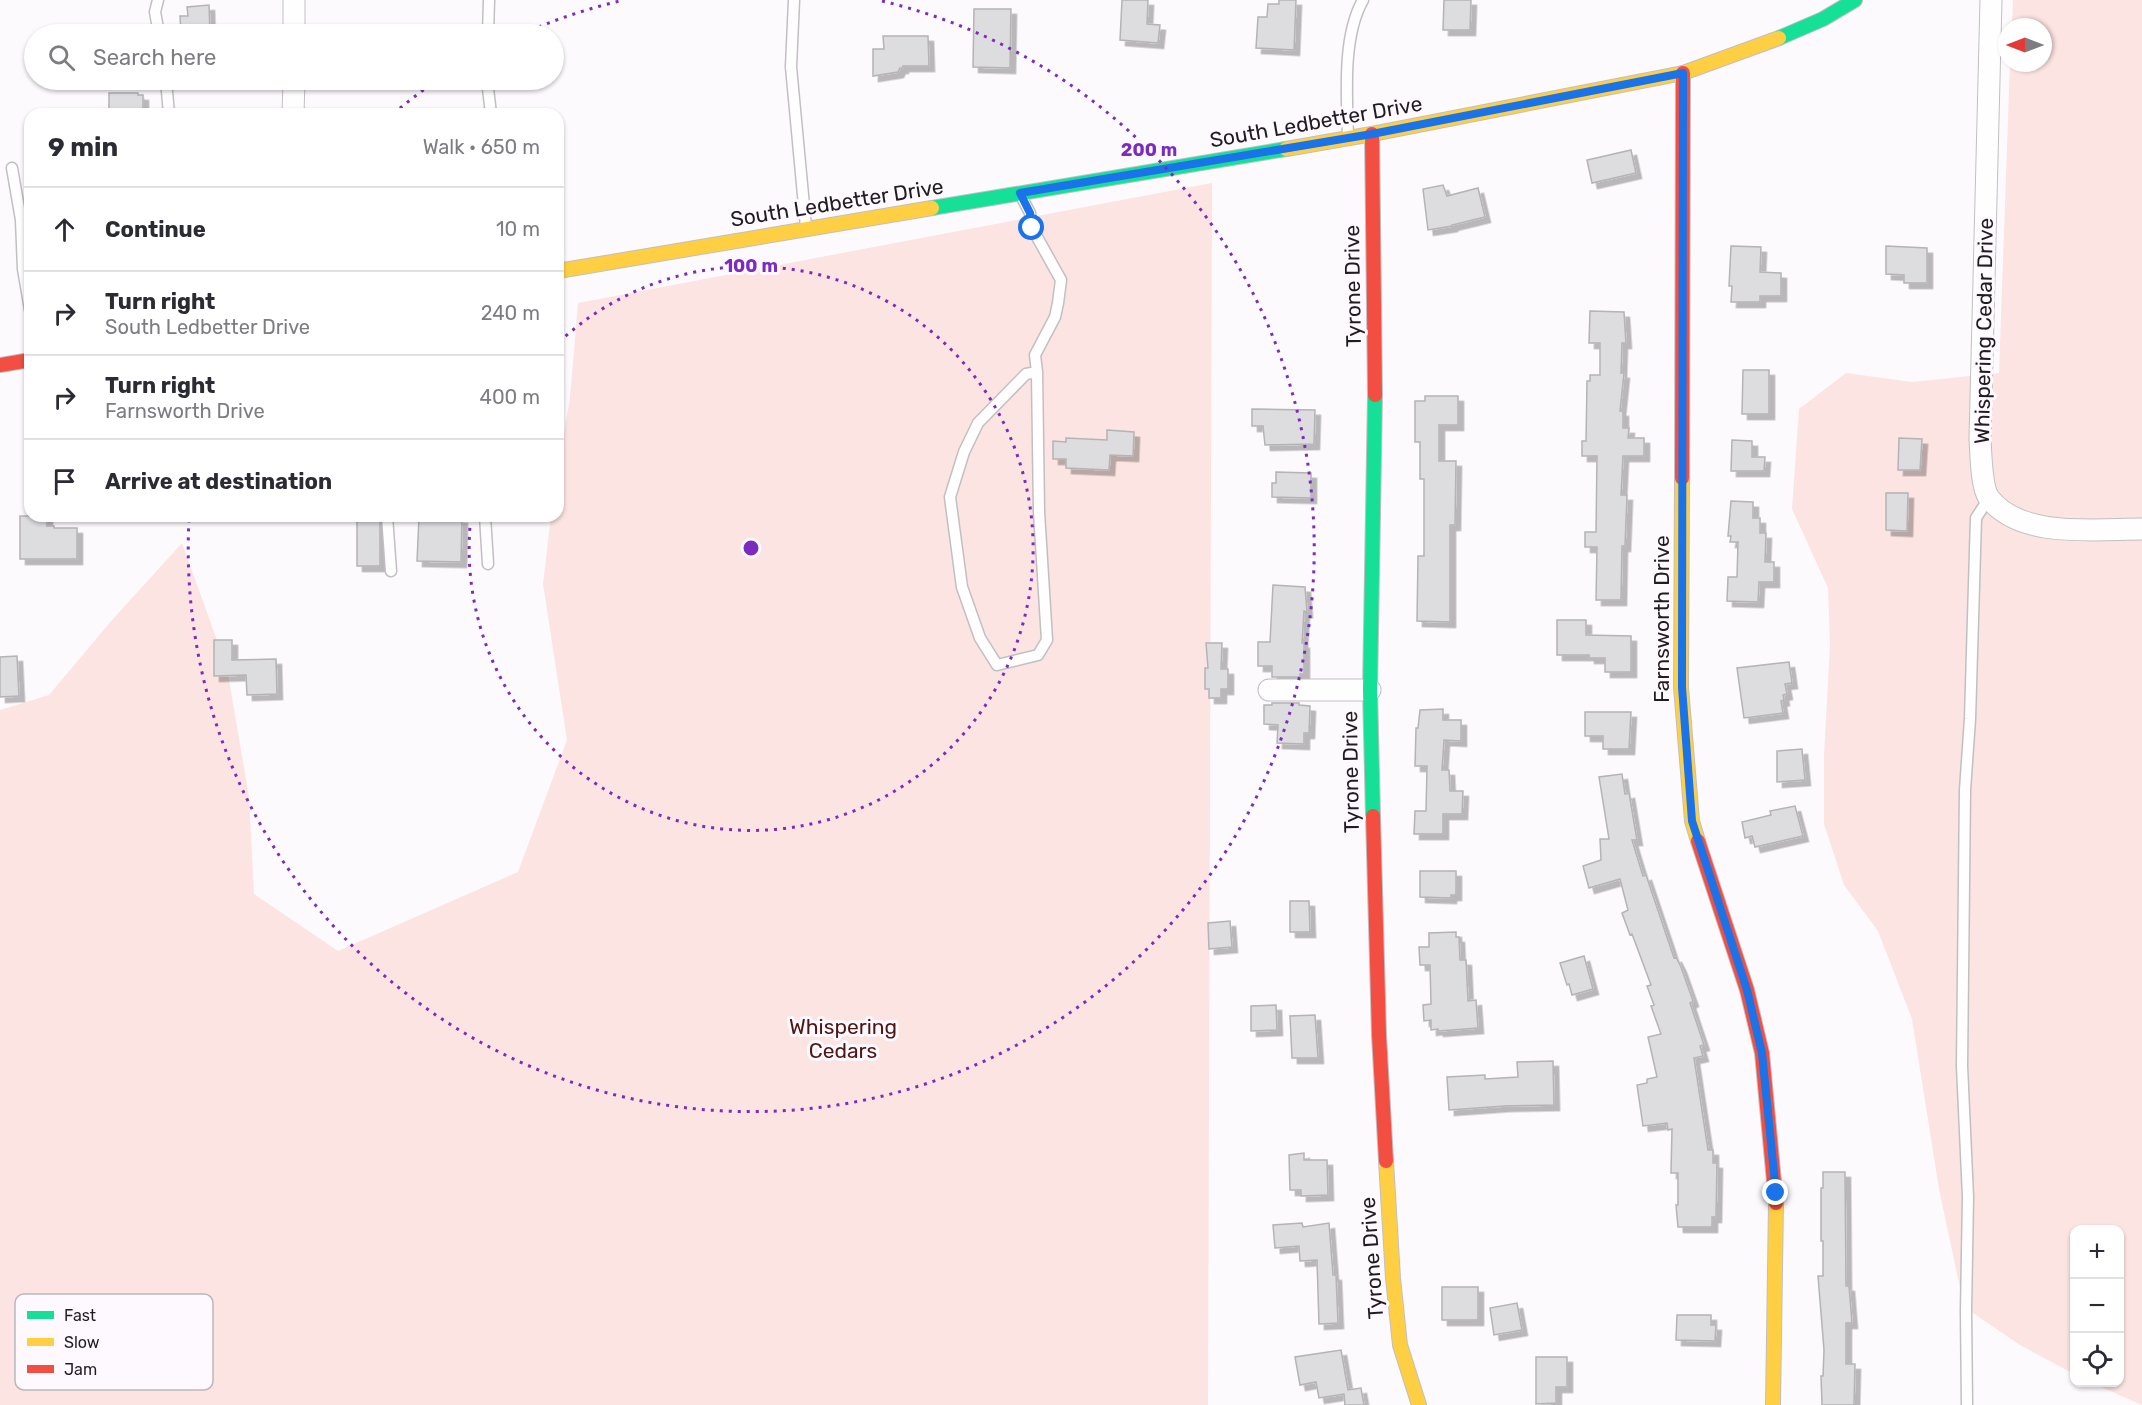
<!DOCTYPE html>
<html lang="en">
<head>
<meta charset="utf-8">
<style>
	body { margin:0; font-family:Rubik,sans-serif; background:#f2f2f3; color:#2b2b33 }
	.controls { position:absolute; right:18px; bottom:18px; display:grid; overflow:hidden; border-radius:12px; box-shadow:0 2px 4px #0004 }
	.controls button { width:54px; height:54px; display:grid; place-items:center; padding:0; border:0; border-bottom:2px solid #e1e1e2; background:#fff; color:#2b2b33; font:30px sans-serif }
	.compass { position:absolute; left:1998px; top:18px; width:54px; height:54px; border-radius:50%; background:#fff; box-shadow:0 2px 4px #0004; rotate:270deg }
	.stop { position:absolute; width:18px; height:18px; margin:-14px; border:4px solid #1a73e8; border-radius:50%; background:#fff }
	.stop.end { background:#1a73e8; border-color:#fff; box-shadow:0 2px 6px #0008 }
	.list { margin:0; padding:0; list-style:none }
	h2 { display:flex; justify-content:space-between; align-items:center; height:78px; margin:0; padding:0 24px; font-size:26px }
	h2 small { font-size:20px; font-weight:400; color:#7c7c81 }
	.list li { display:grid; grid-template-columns:39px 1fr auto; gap:18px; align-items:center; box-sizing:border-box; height:84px; padding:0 24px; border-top:2px solid #e1e1e2 }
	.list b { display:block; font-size:22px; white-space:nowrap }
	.list p { margin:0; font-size:20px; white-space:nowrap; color:#7c7c81 }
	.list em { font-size:20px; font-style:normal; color:#7c7c81 }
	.icon { flex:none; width:33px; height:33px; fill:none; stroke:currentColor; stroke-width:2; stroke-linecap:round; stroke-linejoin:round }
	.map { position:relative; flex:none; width:2142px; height:1405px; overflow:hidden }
	.search { position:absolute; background:#fff; box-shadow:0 2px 4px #0004; left:24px; top:24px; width:540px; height:66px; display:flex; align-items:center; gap:15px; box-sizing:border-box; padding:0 21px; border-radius:33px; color:#7c7c81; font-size:22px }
	.panel { position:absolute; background:#fff; box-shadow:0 2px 4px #0004; left:24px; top:108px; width:540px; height:414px; border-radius:18px }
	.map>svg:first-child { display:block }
	.green { fill:#fce4e2 }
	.building { fill:#dddcdf; stroke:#b4b3b6; stroke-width:1.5; filter:url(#shadow) }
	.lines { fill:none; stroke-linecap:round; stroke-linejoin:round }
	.lane-casing { stroke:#c2bfc3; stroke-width:13 }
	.street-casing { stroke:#c2bfc3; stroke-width:23 }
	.fast-casing { stroke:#c2bfc3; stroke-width:16 }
	.slow-casing { stroke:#c2bfc3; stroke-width:16 }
	.jam-casing { stroke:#c2bfc3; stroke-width:16 }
	.lane { stroke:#fffeff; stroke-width:10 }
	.street { stroke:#fffeff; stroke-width:21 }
	.fast { stroke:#16e098; stroke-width:14 }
	.slow { stroke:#ffcf43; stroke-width:14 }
	.jam { stroke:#f24e42; stroke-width:14 }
	.route { stroke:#1a73e8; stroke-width:8 }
	.ring { fill:none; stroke:#7b2cbf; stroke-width:3; stroke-dasharray:3 6 }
	.labels { text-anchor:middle; stroke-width:6; stroke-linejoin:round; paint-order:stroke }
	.street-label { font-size:21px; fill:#201d20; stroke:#fef9ff }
	.park-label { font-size:21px; fill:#4e1713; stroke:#fef9ff }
	.key { fill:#fef9ff; stroke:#bbb7bc; stroke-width:1.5 }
	.key-label { font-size:16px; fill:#201d20 }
	.centre { fill:#7b2cbf; stroke:#fef9ff; stroke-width:3 }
	.ring-label { font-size:18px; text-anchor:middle; font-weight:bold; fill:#7b2cbf; stroke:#fef9ff; stroke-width:6; stroke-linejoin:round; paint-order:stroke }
</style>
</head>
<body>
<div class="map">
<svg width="2142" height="1405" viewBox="0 0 2142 1405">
	<defs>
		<filter id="shadow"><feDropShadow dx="5.5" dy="5.5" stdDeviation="0" flood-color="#0004"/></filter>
	</defs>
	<rect width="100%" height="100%" fill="#fdfafe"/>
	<path class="green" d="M2013 0H2142V1405L2092 1383 2120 1382V1230H2074V1374L2020 1345 1964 1307 1939 1189 1912 1019 1878 931 1844 885 1824 824V756L1830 645 1828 588 1792 509 1799 409 1846 373 1912 382 1999 373 2010 63H2043V27H2012Z
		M1212 183 1208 1405H0V710L49 695 112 620 182 543 227 668 249 797 254 894 338 951 518 872 567 740 543 584 551 516H558V469L570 398 578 303Z"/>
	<path class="building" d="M1122 0H1148L1147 24 1160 25 1158 43 1120 40Z
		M1279 0H1296L1294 50 1256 48 1258 17H1267L1268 4H1279Z
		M1444 0H1471L1470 30H1443Z
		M209 5 210 34H181L180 16H188L187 7Z
		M974 9H1011L1010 68 973 67Z
		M883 36H928L929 66H903V68H900L898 72 873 76V49H884Z
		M109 93H138V95H143V114H109Z
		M1631 150 1636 173 1592 183 1587 160Z
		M1443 185 1447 196 1478 188 1485 217 1452 225V226L1428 230 1423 189Z
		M1731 246 1761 247 1760 272 1781 273V296H1760V302H1731L1732 286H1729Z
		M1886 246 1927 248V283H1904V275L1886 274Z
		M1590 311 1624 312 1626 343H1622L1621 373H1624L1620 411H1623V428H1629L1628 438H1644V456H1623L1621 495H1627L1625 546H1622L1621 600H1596L1597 547H1585V532H1596L1597 456H1582V441H1586L1587 381H1590V375H1600V343H1589Z
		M1743 370H1769V414H1742Z
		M1425 396H1458V425H1439V461H1456L1455 525H1450V622L1417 621 1418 556H1424V479H1420V442H1415V401H1425Z
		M1252 409 1315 410 1314 444 1265 445 1263 426H1252Z
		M1107 430 1134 432 1133 456 1110 455 1109 470 1066 468V459H1053V441L1066 442V438L1107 440Z
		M1899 438 1922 439 1920 470H1898Z
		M1732 440 1752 441V457H1765L1764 471H1731Z
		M1276 472 1311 473V498L1272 497V483H1276Z
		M1886 493H1908L1907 531 1886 530Z
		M1731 501 1753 502V518H1760V533H1766L1765 562H1774V582H1759L1758 602 1727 601 1728 577H1737L1738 542H1730L1731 536H1728Z
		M20 516H47V526H54V528H77V559H20Z
		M357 516H380V566H357Z
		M419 517 462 518 461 562 417 561Z
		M1273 585 1305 587 1307 612 1304 611 1302 643H1304V674H1300V677H1272V666H1258V642H1270Z
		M1557 620H1586V635L1631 636V672H1605V658H1589V655H1557Z
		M214 640H232V660L276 659 277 694 247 695 246 675 214 676Z
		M1206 643H1222L1221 669H1228V689H1221V698H1209V689H1205V668H1208Z
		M17 656 19 696 0 697V657Z
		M1789 662 1792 683 1785 684 1787 694 1783 695 1784 700 1781 701 1783 713 1744 718 1737 668Z
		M1272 703H1299V705L1310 706 1309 733H1304V744L1277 743 1278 725 1264 724V705H1272Z
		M1443 709V720H1461V741L1444 740 1442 770H1449L1450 791H1463L1462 814H1443V834H1414L1415 811H1426L1427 766H1415L1416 728H1418L1420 710Z
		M1585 712H1631L1629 749H1603V736H1585Z
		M1802 749 1805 780 1777 782V751Z
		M1622 774 1625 794 1629 793 1637 840H1632L1643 876 1646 875 1674 958 1676 957 1681 967 1693 1001 1690 1003 1704 1045 1700 1046 1703 1056 1694 1058 1708 1150H1713V1163H1717L1716 1217H1712V1227H1678L1676 1205H1678V1173H1671L1672 1129 1668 1130 1667 1123 1643 1126 1637 1085 1647 1083V1079L1657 1077 1648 1037 1661 1034 1651 1006 1654 1005 1647 986 1651 985 1632 934 1630 935 1622 913 1628 910 1620 879 1589 888 1583 866 1601 860 1600 839H1609L1599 777Z
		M1795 806 1803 836 1755 847 1752 836 1745 838 1742 822 1771 815 1770 811Z
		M1420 871H1456V895H1451V898L1420 897Z
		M1290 901H1309L1310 932H1290Z
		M1230 921 1232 947 1209 949 1208 923Z
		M1456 932V937H1459L1460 960H1466L1468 1001 1476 1000 1478 1028 1438 1031V1029L1431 1030V1020L1424 1021 1423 1005 1431 1004 1430 965H1420L1419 947H1429V933Z
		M1584 956 1593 989 1572 995 1569 984 1567 985 1560 963Z
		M1276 1005 1277 1030 1251 1031V1006Z
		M1315 1015 1318 1058H1292L1290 1016Z
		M1553 1061 1554 1105 1505 1106 1449 1110 1447 1077 1485 1075V1079L1518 1077 1517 1062Z
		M1304 1153V1160H1327L1328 1195 1301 1196V1190H1290L1289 1155Z
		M1823 1172H1845L1846 1286H1849L1852 1323H1846V1364H1855L1854 1405H1822L1821 1376H1823L1824 1350 1818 1276H1823V1241H1821V1188H1823Z
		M1302 1223 1303 1227 1329 1223 1333 1275H1336L1338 1323 1319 1324 1317 1260 1300 1261 1299 1246 1275 1248 1273 1225Z
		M1442 1287H1478V1320H1442Z
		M1517 1303 1522 1330 1494 1335 1490 1308Z
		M1677 1315H1711V1325H1716L1715 1341 1676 1340Z
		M1341 1350 1348 1390 1361 1388 1364 1405H1345L1344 1394 1319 1398 1316 1382 1300 1385 1295 1357Z
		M1536 1357H1567V1387H1556V1403L1536 1404Z"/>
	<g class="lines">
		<defs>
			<path id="lane" d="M158 0 155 12 159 34
				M794 0 791 67 806 227
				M488 34 489 0
				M166 80 169 114
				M487 80 491 114
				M1348 138C1347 96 1342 37 1363 0
				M12 168 21 220 23 269 30 310
				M1020 194 1030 213 1032 228 1061 280 1058 303 1055 317 1035 355 1037 372 1039 512 1047 640 1038 655 997 665 980 638 962 587 950 497 964 452 978 423 1026 374 1037 372
				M387 516 391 571
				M485 516 488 564
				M1967 1405 1966 1311 1968 1197 1962 1066 1965 790 1970 719 1976 518 1989 498"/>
			<path id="street" d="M1991 0 1980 439C1981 453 1981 487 1989 498 2020 539 2096 529 2142 529
				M294 34V0
				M293 114 294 80
				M1269 690H1370"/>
			<path id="fast" d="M1779 38 1823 19 1855 0
				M932 208 1286 149
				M1373 816 1370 690 1375 395"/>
			<path id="slow" d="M1286 149 1372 134 1683 73 1779 38
				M558 271 932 208
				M1682 478 1681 687 1692 821 1698 841
				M1386 1161 1393 1278 1400 1345 1419 1405
				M1773 1405 1776 1203"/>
			<path id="jam" d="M1372 134 1375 395
				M0 365 30 360
				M1682 478 1683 73
				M1373 816 1379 1035 1386 1161
				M1698 841 1747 990 1762 1053 1776 1203"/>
		</defs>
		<use href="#lane" class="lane-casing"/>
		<use href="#street" class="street-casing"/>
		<use href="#fast" class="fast-casing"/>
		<use href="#slow" class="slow-casing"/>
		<use href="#jam" class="jam-casing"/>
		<use href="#lane" class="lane"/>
		<use href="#street" class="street"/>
		<use href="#fast" class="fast"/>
		<use href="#slow" class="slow"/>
		<use href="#jam" class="jam"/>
	</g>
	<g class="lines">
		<path class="route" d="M1032 228 1030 213 1020 193 1372 134 1683 73 1682 687 1692 821 1747 990 1762 1053 1776 1193"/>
	</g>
	<g class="ring">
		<path d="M559 342A282 282 0 1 1 471 516"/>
		<path d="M393 114A563 563 0 0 1 436 81M522 34A563 563 0 0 1 620 1M882 1A563 563 0 1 1 189 519"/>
	</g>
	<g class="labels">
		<g class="street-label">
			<text transform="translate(1316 122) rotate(-10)" y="7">South Ledbetter Drive</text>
			<text transform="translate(837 203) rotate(-9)" y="7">South Ledbetter Drive</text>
			<text transform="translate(1353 286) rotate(-91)" y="7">Tyrone Drive</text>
			<text transform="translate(1984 331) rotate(-89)" y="7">Whispering Cedar Drive</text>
			<text transform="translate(1662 619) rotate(-90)" y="7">Farnsworth Drive</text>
			<text transform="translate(1351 772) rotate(-91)" y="7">Tyrone Drive</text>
			<text transform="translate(1372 1258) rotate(-94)" y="7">Tyrone Drive</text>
		</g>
		<g class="park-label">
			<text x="843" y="1034">Whispering<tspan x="843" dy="24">Cedars</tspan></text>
		</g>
	</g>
	<rect x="15" y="1294" width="198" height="96" rx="9" class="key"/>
	<rect x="27" y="1311" width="27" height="8" fill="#16e098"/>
	<rect x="27" y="1338" width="27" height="8" fill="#ffcf43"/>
	<rect x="27" y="1365" width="27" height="8" fill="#f24e42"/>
	<g class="key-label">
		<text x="64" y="1321">Fast</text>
		<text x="64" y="1348">Slow</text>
		<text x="64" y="1375">Jam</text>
	</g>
	<circle cx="751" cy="548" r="9" class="centre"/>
	<g class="ring-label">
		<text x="1149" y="156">200 m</text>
		<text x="751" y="272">100 m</text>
	</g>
</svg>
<div class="controls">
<button>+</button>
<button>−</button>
<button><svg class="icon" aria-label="locate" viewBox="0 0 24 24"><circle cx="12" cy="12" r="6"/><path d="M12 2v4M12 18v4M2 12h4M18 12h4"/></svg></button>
</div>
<svg class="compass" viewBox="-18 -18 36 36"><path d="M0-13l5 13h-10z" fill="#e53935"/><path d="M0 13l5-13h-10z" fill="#7c7c81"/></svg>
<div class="stop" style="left:1032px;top:228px"></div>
<div class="stop end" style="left:1776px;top:1193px"></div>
<div class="search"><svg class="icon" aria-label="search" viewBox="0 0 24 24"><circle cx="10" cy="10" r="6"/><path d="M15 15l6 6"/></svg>Search here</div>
<section class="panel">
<h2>9 min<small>Walk · 650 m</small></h2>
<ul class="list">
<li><svg class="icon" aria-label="ahead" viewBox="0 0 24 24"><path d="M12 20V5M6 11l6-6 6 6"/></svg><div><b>Continue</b></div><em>10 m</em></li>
<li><svg class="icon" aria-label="right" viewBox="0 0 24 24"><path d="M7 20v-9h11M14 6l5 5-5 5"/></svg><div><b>Turn right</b><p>South Ledbetter Drive</p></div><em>240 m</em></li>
<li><svg class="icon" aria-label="right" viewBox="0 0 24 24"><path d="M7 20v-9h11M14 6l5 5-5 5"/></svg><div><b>Turn right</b><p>Farnsworth Drive</p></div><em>400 m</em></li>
<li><svg class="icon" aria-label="arrive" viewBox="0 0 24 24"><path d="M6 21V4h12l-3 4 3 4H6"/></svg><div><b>Arrive at destination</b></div></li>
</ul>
</section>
</div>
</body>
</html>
